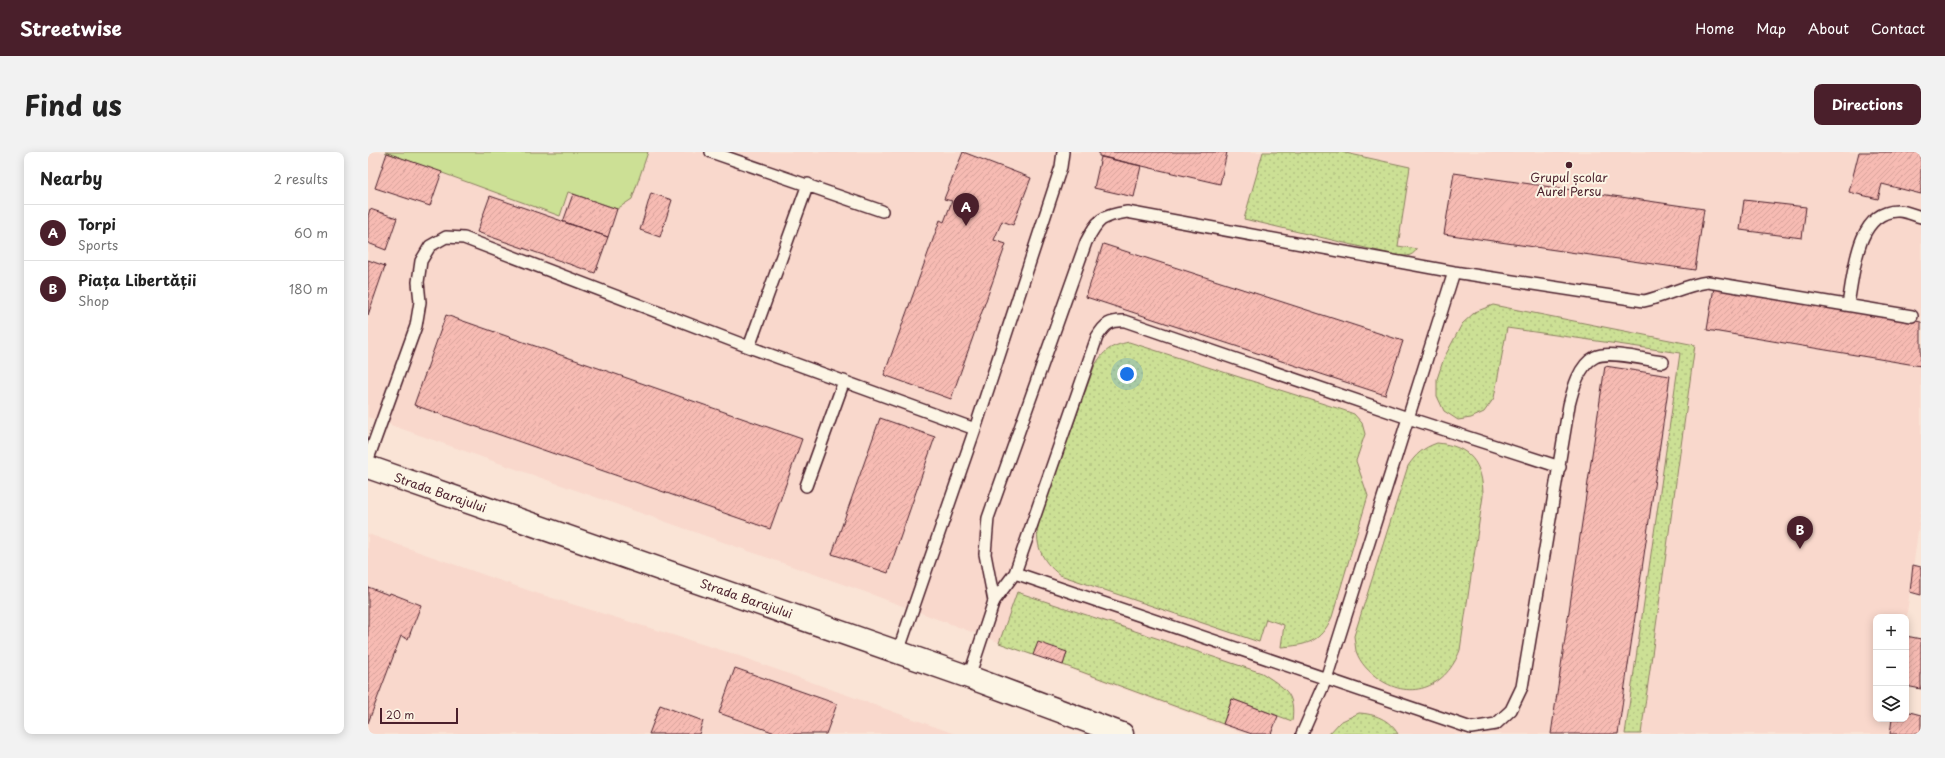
<!DOCTYPE html>
<html lang="en">
<head>
<meta charset="utf-8">
<style>
	body { margin:0; font-family:"Playpen Sans",sans-serif; background:#f2f2f2; color:#222 }
	.controls { position:absolute; right:12px; bottom:12px; display:grid; overflow:hidden; border-radius:8px; box-shadow:0 2px 10px #0003 }
	.controls button { width:36px; height:36px; display:grid; place-items:center; padding:0; border:0; border-bottom:1px solid #e0e0e0; background:#fff; color:#222; font:20px sans-serif }
	.scale { position:absolute; left:12px; bottom:10px; width:78px; box-sizing:border-box; padding-left:4px; border:2px solid #4a1f2b; border-top:0; font-size:11px; line-height:14px; white-space:nowrap; color:#4a1f2b; -webkit-text-stroke:3px #fcf5e5; paint-order:stroke }
	.you { position:absolute; left:759px; top:222px; width:14px; height:14px; margin:-10px; border:3px solid #fff; border-radius:50%; background:#1a73e8; box-shadow:0 0 0 6px #1a73e833 }
	.badge { display:grid; place-items:center; width:26px; height:26px; border-radius:50%; background:#4a1f2b; color:#fff; font-size:13px; font-weight:700 }
	.pin { position:absolute; translate:-50% -33px; filter:drop-shadow(0 1px 2px #0008) }
	.pin::after { content:''; position:absolute; top:21px; width:14px; height:12px; background:inherit; clip-path:polygon(0 0,100% 0,50% 100%) }
	.list { margin:0; padding:0; list-style:none }
	h2 { display:flex; justify-content:space-between; align-items:center; height:52px; margin:0; padding:0 16px; font-size:17px }
	h2 small { font-size:13px; font-weight:400; color:#767676 }
	.list li { display:grid; grid-template-columns:26px 1fr auto; gap:12px; align-items:center; box-sizing:border-box; height:56px; padding:0 16px; border-top:1px solid #e0e0e0 }
	.list b { display:block; font-size:15px; white-space:nowrap }
	.list p { margin:0; font-size:13px; white-space:nowrap; color:#767676 }
	.list em { font-size:13px; font-style:normal; color:#767676 }
	.icon { flex:none; width:22px; height:22px; fill:none; stroke:currentColor; stroke-width:2; stroke-linecap:round; stroke-linejoin:round }
	.map { position:relative; flex:none; width:1553px; height:582px; overflow:hidden; border-radius:8px }
	header { display:flex; align-items:center; gap:24px; box-sizing:border-box; height:56px; padding:0 20px; background:#4a1f2b; color:#fff }
	header strong { font-size:19px }
	nav { display:flex; gap:22px; margin-inline-start:auto; font-size:14px }
	.intro { display:flex; align-items:center; justify-content:space-between; box-sizing:border-box; height:96px; padding:0 24px }
	h1 { margin:0; font-size:28px }
	.button { padding:10px 18px; border-radius:8px; background:#4a1f2b; color:#fff; font-size:14px; font-weight:700 }
	main { display:flex; gap:24px; padding:0 24px }
	aside { flex:1; background:#fff; border-radius:8px; box-shadow:0 2px 10px #0003 }
	.map>svg:first-child { display:block }
	.built { fill:#f9d8cc }
	.grass { fill:url(#grass-dots); stroke:#8b8060 }
	.pitch { fill:#cce095; stroke:#8b8060 }
	.building { fill:url(#building-hatch); stroke:#4a1f2b }
	.lines { fill:none; stroke-linecap:round; stroke-linejoin:round }
	.service-casing { stroke:#4a1f2b; stroke-width:14 }
	.secondary-casing { stroke:#4a1f2b; stroke-width:25 }
	.service { stroke:#fcf5e5; stroke-width:11 }
	.secondary { stroke:#fcf5e5; stroke-width:22 }
	.poi-dot { fill:#4a1f2b; stroke:#fcf5e5; stroke-width:1.5 }
	.labels { text-anchor:middle; stroke-width:4; stroke-linejoin:round; paint-order:stroke }
	.poi-label { font-size:12px; fill:#4a1f2b; stroke:#fcf5e5 }
	.street-label { font-size:12px; fill:#4a1f2b; stroke:#fcf5e5 }
</style>
</head>
<body>
<header>
<strong>Streetwise</strong>
<nav><a>Home</a><a>Map</a><a>About</a><a>Contact</a></nav>
</header>
<div class="intro"><h1>Find us</h1><a class="button">Directions</a></div>
<main>
<aside>
<h2>Nearby<small>2 results</small></h2>
<ul class="list">
<li><span class="badge">A</span><div><b>Torpi</b><p>Sports</p></div><em>60 m</em></li>
<li><span class="badge">B</span><div><b>Piața Libertății</b><p>Shop</p></div><em>180 m</em></li>
</ul>
</aside>
<div class="map">
<svg width="1553" height="582" viewBox="0 0 1553 582">
	<defs>
		<pattern id="grass-dots" width="8" height="8" patternUnits="userSpaceOnUse"><rect width="8" height="8" fill="#cce095"/><path d="M2 2h.1M6 6h.1" fill="none" stroke="#b1c081" stroke-width="1.8" stroke-linecap="round"/></pattern>
		<pattern id="building-hatch" width="6" height="6" patternUnits="userSpaceOnUse"><rect width="6" height="6" fill="#f7bbb3"/><path d="M-1 1l2-2M0 6l6-6M5 7l2-2" fill="none" stroke="#d5a09a"/></pattern>
	</defs>
	<rect width="100%" height="100%" fill="#fae4d6"/>
	<filter id="ink" filterUnits="userSpaceOnUse"><feTurbulence type="fractalNoise" baseFrequency=".025" numOctaves="2"/><feDisplacementMap in="SourceGraphic" scale="8" xChannelSelector="R" yChannelSelector="G"/><feConvolveMatrix kernelMatrix="1 2 1 2 8 2 1 2 1" color-interpolation-filters="sRGB"/></filter>
	<g filter="url(#ink)">
		<path class="built" d="M0 0H1553V357L1538 468V465H1508V567H1524L1522 582H876L500 441 0 265Z
			M0 382 168 441 363 501 587 582H0Z"/>
		<path class="grass" d="M895 0H973L1042 15 1030 94 1049 97C1043 106 1037 104 1027 103L876 67Z
			M1125 153 1327 193 1273 582H1257L1312 201 1139 176 1126 246 1116 260 1103 266 1090 268 1076 259 1069 244V227L1076 206 1094 172 1107 160Z
			M761 190 975 258 986 262 994 271 997 282 988 309 1000 344 964 465C952 491 939 493 913 495L916 473 898 467 891 490 692 423C673 409 666 392 671 368L726 215C736 198 742 194 761 190Z
			M1069 291C1102 294 1115 311 1115 344L1092 498C1079 534 1044 550 1011 527 1001 520 992 511 988 499 987 494 987 489 986 484L1040 314C1048 302 1055 296 1069 291Z
			M649 440 894 521C916 536 928 540 924 569L864 547 855 572 695 513 699 500 665 503 631 491Z
			M991 561C1007 562 1021 567 1030 582H961L972 570Z"/>
		<path class="pitch" d="M17 0H280L264 47 249 57 200 40 192 64Z"/>
		<path class="building" d="M595 0 663 26 645 73 634 69 626 88 638 92 583 247 516 223 572 68 576 70 584 49 576 47Z
			M731 0H859L852 32 731 4Z
			M1491 0H1553V42L1514 32 1510 47 1481 40Z
			M19 1 74 20 62 54 7 36Z
			M733 5 773 14 766 45 726 36Z
			M1086 21 1336 57 1327 118 1076 82Z
			M283 41 304 48 292 85 272 78Z
			M205 42 249 57 240 85 195 70Z
			M122 44 240 85 227 121 109 80Z
			M1376 48 1438 55 1434 86 1372 78Z
			M2 57 29 66 18 98 0 91V64Z
			M735 92 1035 189 1017 243 718 145Z
			M0 108 17 114 0 163Z
			M1346 135 1553 170V214L1339 178Z
			M78 163 434 287 402 377 46 253Z
			M1237 214 1302 224 1250 582H1183Z
			M512 266 567 285 520 421 464 402Z
			M1545 413 1553 415V443L1542 440Z
			M0 435 21 443 22 441 53 453 40 487 33 484 0 571Z
			M1538 484 1553 487V537L1538 534Z
			M670 490 699 500 695 513 665 503Z
			M367 516 469 552 458 582H410L351 561Z
			M864 547 910 564 903 582H884L855 572Z
			M292 553 335 569 331 582H281Z
			M1538 559 1553 563V582H1522L1524 567H1538Z"/>
		<g class="lines">
			<defs>
				<path id="service" d="M343 0 514 59
					M1480 152C1486 122 1488 60 1529 59 1536 58 1546 63 1553 65
					M381 195 440 32
					M0 307 48 174 52 150 50 130 53 109 62 94 78 85 96 86 381 195 607 277
					M438 334 476 229
					M647 421 1103 576 1128 572 1143 558 1154 535 1201 253C1205 237 1211 213 1227 205 1241 198 1279 208 1295 210
					M626 449 617 402 620 366 718 90C730 67 733 64 759 60L1086 120 1276 149C1298 144 1317 133 1340 130L1544 164
					M530 500 607 277 693 15 695 0
					M601 525 626 449 647 421 729 185C737 172 742 168 757 169L1040 266 1192 315
					M934 582 958 527 1086 120"/>
				<path id="secondary" d="M0 315 601 525 754 582"/>
			</defs>
			<use href="#service" class="service-casing"/>
			<use href="#secondary" class="secondary-casing"/>
			<use href="#service" class="service"/>
			<use href="#secondary" class="secondary"/>
		</g>
	</g>
	<circle class="poi-dot" cx="1201" cy="13" r="4"/>
	<g class="labels">
		<g class="poi-label">
			<text x="1201" y="30">Grupul școlar<tspan x="1201" dy="14">Aurel Persu</tspan></text>
		</g>
		<g class="street-label">
			<text transform="translate(72 341) rotate(19)" y="4">Strada Barajului</text>
			<text transform="translate(378 447) rotate(19)" y="4">Strada Barajului</text>
		</g>
	</g>
</svg>
<div class="controls">
<button>+</button>
<button>−</button>
<button><svg class="icon" aria-label="layers" viewBox="0 0 24 24"><path d="M12 4l9 5-9 5-9-5zM3 14l9 5 9-5"/></svg></button>
</div>
<div class="scale">20 m</div>
<div class="you"></div>
<div class="pin badge" style="left:598px;top:74px">A</div>
<div class="pin badge" style="left:1432px;top:397px">B</div>
</div>
</main>
</body>
</html>
